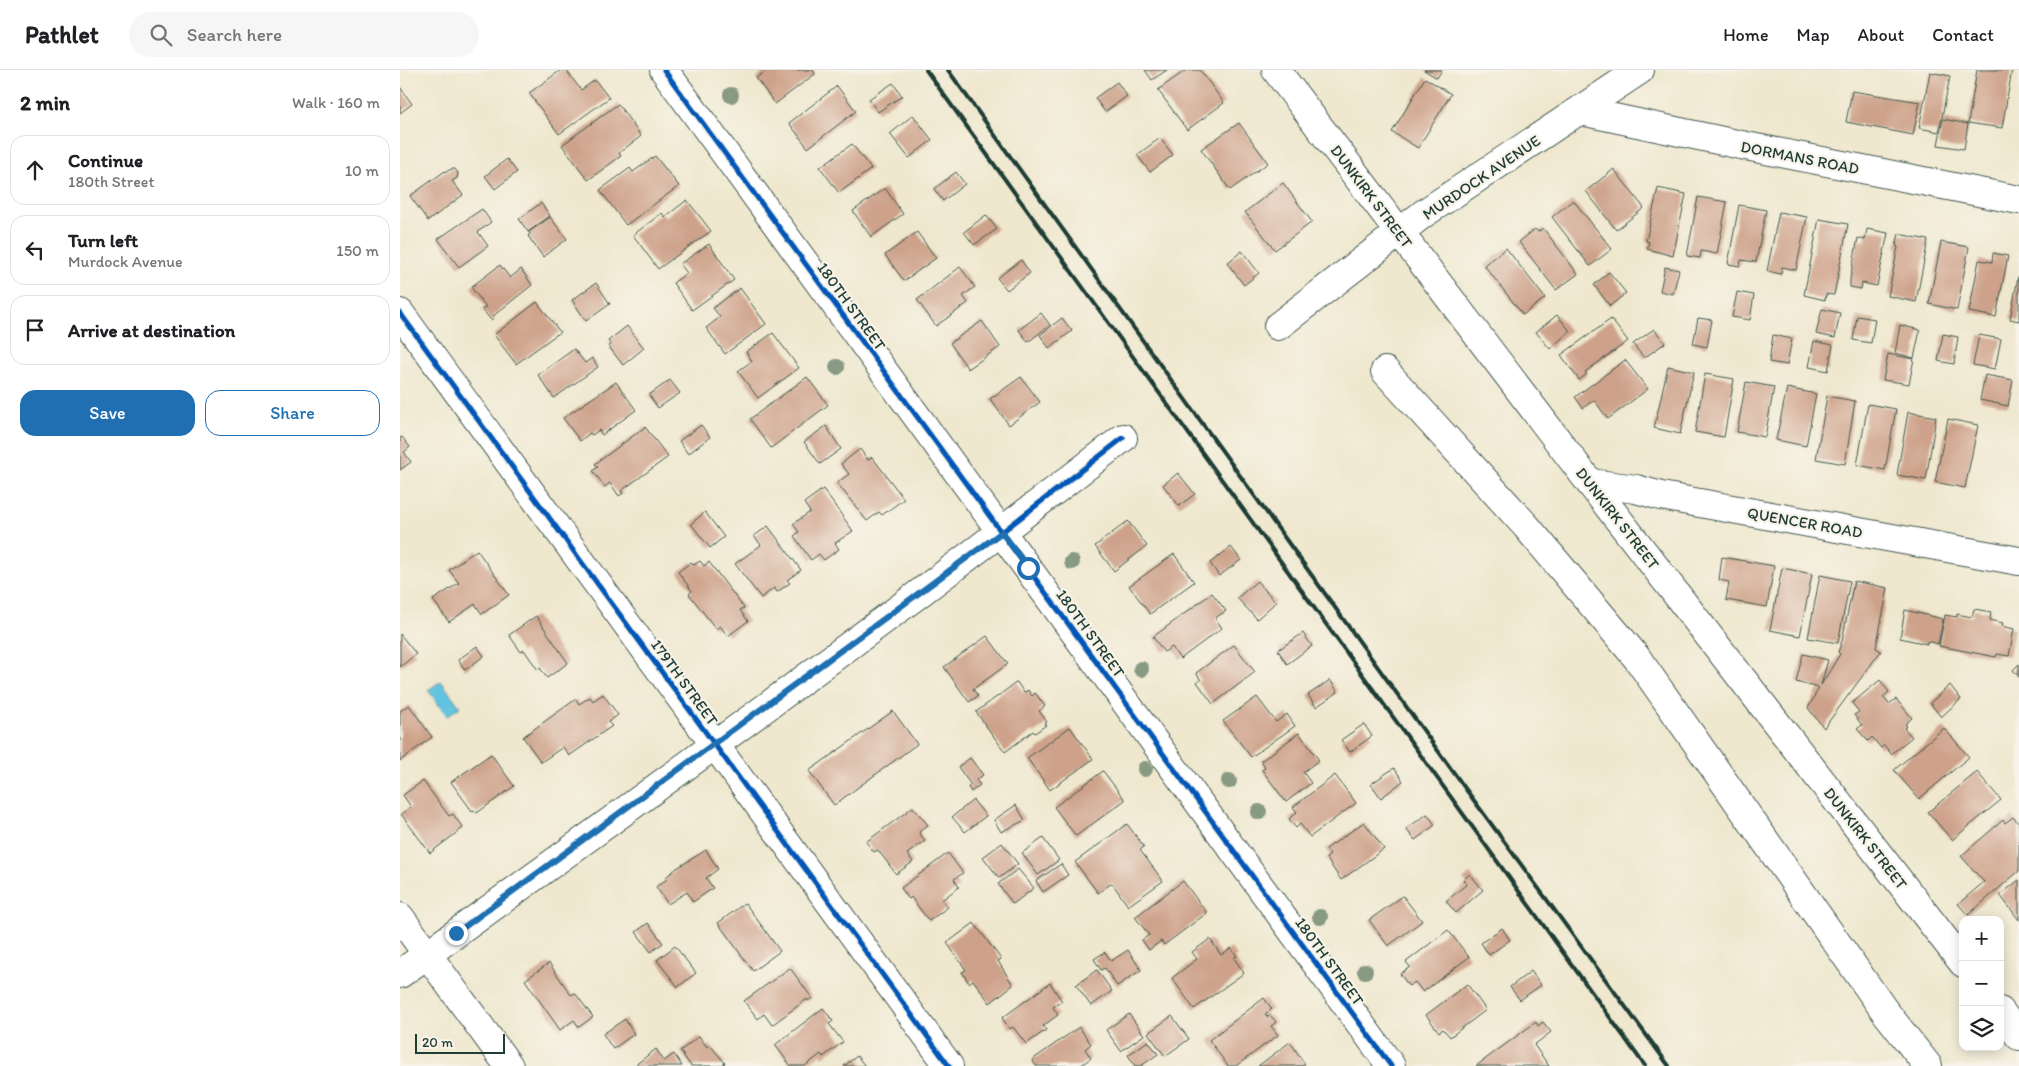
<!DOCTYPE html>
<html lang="en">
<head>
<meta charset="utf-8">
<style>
	body { margin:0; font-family:Itim,sans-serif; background:#f6f6f6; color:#202124 }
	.controls { position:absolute; right:15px; bottom:15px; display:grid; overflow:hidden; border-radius:10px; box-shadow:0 2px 12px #0003 }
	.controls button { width:45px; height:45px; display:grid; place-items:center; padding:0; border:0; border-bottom:1px solid #e0e0e0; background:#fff; color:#202124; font:25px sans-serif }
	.scale { position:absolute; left:15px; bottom:12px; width:90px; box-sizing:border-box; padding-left:5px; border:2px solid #1f3d34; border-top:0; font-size:14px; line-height:18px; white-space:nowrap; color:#1f3d34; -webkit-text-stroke:4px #f7f3e8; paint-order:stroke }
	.stop { position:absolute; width:15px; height:15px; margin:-11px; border:4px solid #1f6fb2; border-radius:50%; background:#fff }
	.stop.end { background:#1f6fb2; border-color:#fff; box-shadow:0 1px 5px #0008 }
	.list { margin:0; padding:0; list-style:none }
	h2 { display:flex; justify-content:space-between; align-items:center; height:65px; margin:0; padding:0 20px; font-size:21px }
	h2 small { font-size:16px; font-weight:400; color:#757577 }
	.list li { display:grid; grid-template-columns:32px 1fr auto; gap:15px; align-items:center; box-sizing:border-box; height:70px; margin:0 10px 10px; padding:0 10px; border:1px solid #e0e0e0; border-radius:15px }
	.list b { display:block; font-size:19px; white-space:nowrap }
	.list p { margin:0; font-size:16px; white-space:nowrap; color:#757577 }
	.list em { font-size:16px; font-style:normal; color:#757577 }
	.actions { display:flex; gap:10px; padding:15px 20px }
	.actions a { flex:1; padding:11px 0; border:1px solid #1f6fb2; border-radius:15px; text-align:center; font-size:18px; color:#1f6fb2 }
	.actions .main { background:#1f6fb2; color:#fff }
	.icon { flex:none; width:28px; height:28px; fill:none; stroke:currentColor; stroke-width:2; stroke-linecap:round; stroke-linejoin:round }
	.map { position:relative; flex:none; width:1619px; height:996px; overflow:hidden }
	header { display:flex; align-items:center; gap:30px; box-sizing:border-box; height:70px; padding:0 25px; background:#fff; border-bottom:1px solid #e0e0e0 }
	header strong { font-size:24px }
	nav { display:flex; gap:28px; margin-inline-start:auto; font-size:18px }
	.search { width:350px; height:45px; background:#f6f6f6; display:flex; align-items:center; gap:12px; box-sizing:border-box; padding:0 18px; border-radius:28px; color:#757577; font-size:19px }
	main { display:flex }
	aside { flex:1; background:#fff }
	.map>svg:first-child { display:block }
	.water { fill:#61c3df; stroke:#40808a }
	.building { fill:#cea28a }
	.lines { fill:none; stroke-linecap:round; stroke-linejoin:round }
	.minor-casing { stroke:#3e564b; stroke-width:30 }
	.major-casing { stroke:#3e564b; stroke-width:30 }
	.minor { stroke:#fff; stroke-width:28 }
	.major { stroke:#fff; stroke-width:28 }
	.rail { stroke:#1f3d34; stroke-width:4 }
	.cycleway-casing { stroke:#f7f3e8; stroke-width:8 }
	.cycleway { stroke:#0057b8; stroke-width:5 }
	.tree { fill:#889a83 }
	.route { stroke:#1f6fb2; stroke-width:6 }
	.labels { text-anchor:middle; stroke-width:4.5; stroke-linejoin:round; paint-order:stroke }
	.street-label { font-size:16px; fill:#1f3d34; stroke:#f7f3e8 }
</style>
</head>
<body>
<header>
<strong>Pathlet</strong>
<div class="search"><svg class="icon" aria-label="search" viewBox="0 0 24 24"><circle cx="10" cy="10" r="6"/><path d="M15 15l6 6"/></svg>Search here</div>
<nav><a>Home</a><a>Map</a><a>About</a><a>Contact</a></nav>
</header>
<main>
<aside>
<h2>2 min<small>Walk · 160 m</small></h2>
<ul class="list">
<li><svg class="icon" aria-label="ahead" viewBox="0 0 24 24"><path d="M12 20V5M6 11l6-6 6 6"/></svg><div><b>Continue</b><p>180th Street</p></div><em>10 m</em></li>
<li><svg class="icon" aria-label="left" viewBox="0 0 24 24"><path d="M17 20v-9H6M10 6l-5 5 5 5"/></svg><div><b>Turn left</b><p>Murdock Avenue</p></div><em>150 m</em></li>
<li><svg class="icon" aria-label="arrive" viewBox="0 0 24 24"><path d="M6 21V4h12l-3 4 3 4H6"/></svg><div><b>Arrive at destination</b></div></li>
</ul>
<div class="actions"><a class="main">Save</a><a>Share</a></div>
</aside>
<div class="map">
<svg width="1619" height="996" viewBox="0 0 1619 996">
	<rect width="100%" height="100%" fill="#f7f3e8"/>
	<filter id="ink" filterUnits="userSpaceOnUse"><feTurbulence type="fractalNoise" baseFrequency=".02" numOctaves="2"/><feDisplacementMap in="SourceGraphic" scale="10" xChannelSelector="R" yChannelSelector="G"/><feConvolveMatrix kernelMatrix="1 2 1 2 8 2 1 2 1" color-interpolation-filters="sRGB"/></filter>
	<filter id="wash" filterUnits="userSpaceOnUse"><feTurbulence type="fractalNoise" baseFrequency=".0096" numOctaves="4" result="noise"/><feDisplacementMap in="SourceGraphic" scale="20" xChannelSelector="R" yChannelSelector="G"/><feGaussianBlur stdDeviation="1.12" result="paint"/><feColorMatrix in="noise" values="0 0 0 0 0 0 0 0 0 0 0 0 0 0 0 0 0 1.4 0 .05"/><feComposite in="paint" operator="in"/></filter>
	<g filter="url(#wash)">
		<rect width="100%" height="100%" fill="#efe7ce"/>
		<path class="water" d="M41 611 60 637 47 646 28 620Z"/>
		<g id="blocks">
			<path class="building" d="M161 0H166L181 20 195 10 209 28 159 64 129 23Z
				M367 0H413L415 4 375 34 356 8Z
				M745 0H767L752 10Z
				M786 0H800L824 33 787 60 758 20Z
				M1024 0H1042L1037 8Z
				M1577 0H1612L1602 58 1568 53Z
				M1530 2 1550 6 1539 62 1519 58Z
				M1025 8 1051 24 1018 78 992 62Z
				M717 12 727 26 705 42 695 28Z
				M493 13 502 26 478 42 469 29Z
				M437 16 456 41 408 78 389 53Z
				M0 17 12 34 0 43Z
				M1452 21 1520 32 1513 65 1446 52Z
				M218 34 241 66 219 83 221 86 188 110 162 75Z
				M513 45 532 70 509 88 490 64Z
				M1543 49 1568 54 1564 79 1538 75Z
				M839 53 868 93 830 120 801 79Z
				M760 68 773 85 750 102 737 85Z
				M452 74 471 99 439 123 420 97Z
				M255 86 279 116 226 155 200 120 230 98 233 102Z
				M107 89 117 102 95 119 85 106Z
				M51 99H55L58 103 57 108 52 111 63 125 28 151 10 126 45 101 46 102Z
				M1214 99 1244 138 1216 160 1186 121Z
				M556 102 565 114 543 131 534 119Z
				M883 113 912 152 875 180 845 142Z
				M485 118 503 144 471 167 453 141Z
				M1258 118 1286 124 1273 186 1247 179 1249 172 1246 171Z
				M1298 127 1327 132 1317 184 1301 181 1300 188 1287 186Z
				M287 130 311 161 258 199 233 165 262 143 265 147Z
				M1173 130 1212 179 1190 196 1152 147Z
				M141 133 150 146 128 162 119 149Z
				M1339 135 1366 140 1356 192 1341 190 1340 196 1328 194Z
				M82 139 91 152 78 162 88 176 59 197 38 169Z
				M1379 142 1407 147 1396 200 1382 197 1381 204 1367 201Z
				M586 145 597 159 574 175 564 162Z
				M150 147 167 169 143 187 128 166 130 164 129 162Z
				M1419 149 1448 154 1434 225 1426 224 1425 230 1404 225Z
				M1143 158 1178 204 1156 220 1119 172 1135 159 1138 162Z
				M1467 159 1488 163 1477 216 1462 213 1461 219 1450 217V209L1458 168 1465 170Z
				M517 162 536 188 504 211 485 185Z
				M1499 164 1528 170 1516 232 1488 226 1498 177 1496 176Z
				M1541 172 1569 177 1557 240 1529 234Z
				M309 174 334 210 292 240 273 213 287 203 280 194Z
				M1106 178 1145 228 1123 245 1084 195Z
				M842 181 859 203 844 215 827 193Z
				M1593 183 1608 186 1596 247 1569 242 1579 190 1592 192Z
				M621 190 630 203 607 220 597 208Z
				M100 195 110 208 121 199 132 215 93 246 94 248 91 250 82 239 86 237 71 217Z
				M560 197 575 217 563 226 568 233 536 256 517 230Z
				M1265 197 1279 200 1273 224 1260 221Z
				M1209 202 1226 223 1210 236 1194 215Z
				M1618 207H1619V251L1610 249Z
				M196 213 210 234 186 251 172 230Z
				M340 218 366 254 325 284 306 258 320 247 313 238Z
				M1337 222 1354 225 1350 250 1332 247Z
				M137 232 160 262 116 294 94 265Z
				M1422 239 1440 243 1435 268 1416 264Z
				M641 243 650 255 628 272 619 260Z
				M1157 245 1170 261 1150 279 1136 262Z
				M1457 246 1475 249 1471 273 1453 270Z
				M662 248 672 261 649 278 640 265Z
				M1298 248 1312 250 1307 277 1293 274Z
				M1211 249 1228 271 1185 302 1187 304 1179 310 1161 285Z
				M582 251 600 277 568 299 550 273Z
				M1500 255 1520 260 1514 288 1495 283Z
				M227 256 244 278 223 295 209 277 211 274 208 271Z
				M1254 259 1265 273 1244 288 1233 274Z
				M373 263 399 298 358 328 338 301 352 291 346 282Z
				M1543 264 1558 267 1554 294 1538 291Z
				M1373 265 1392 269 1387 295 1369 292Z
				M1579 265 1601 269 1595 299 1573 295Z
				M1414 271 1433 275 1428 301 1409 297Z
				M174 279 185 293 192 288 198 297 154 328 138 305Z
				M1488 284 1514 289 1509 314 1483 310Z
				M1225 290 1248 319 1208 349 1194 330 1183 338 1175 327Z
				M1268 296 1294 302 1280 364 1254 358Z
				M1305 304 1334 309 1324 367 1295 362Z
				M1585 305 1613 310 1608 336 1580 330Z
				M407 307 428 335 371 378 350 349Z
				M621 307 640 332 609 355 590 329Z
				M270 310 280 323 258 338 249 325Z
				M216 312 236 340 202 365 199 360 192 365 190 363 180 371 163 348Z
				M1346 312 1374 317 1365 367 1337 362Z
				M1387 318 1416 324 1406 376 1376 370Z
				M1427 326 1455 331 1445 394 1416 389Z
				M1468 334 1496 339 1485 400 1457 395Z
				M1508 342 1536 347 1526 410 1497 405Z
				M1548 349 1578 355 1565 418 1535 412Z
				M301 355 310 367 288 384 279 371Z
				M426 356 441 379 420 394 404 372Z
				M245 357 268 387 221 421 223 423 219 426 210 413 205 417 193 401 198 397 195 394Z
				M2 367 10 377 4 382 11 392 0 400V368Z
				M460 379 468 390 472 387 504 429 482 445 479 442 467 451 437 413 449 404 441 394Z
				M778 403 795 424 779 436 763 415Z
				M423 419 453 461 435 473 439 479 424 490 419 484 411 490 394 466 399 462 393 454 410 442 404 433Z
				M305 442 324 467 310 478 291 454Z
				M728 451 747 476 714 501 695 476Z
				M368 456 401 500 387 510 390 513 377 522 374 518 361 528 335 494 361 475 354 466Z
				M831 477 841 490 819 506 810 493Z
				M77 480 109 525 82 544 75 534 49 552 33 530 59 513 49 500Z
				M774 484 794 512 750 544 729 516Z
				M1322 487 1374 496 1367 537 1326 530 1329 512 1319 510Z
				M300 491 304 496 309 492 344 538 340 540 348 551 328 566 320 556 316 559 289 524 292 521 278 502 291 492 294 495Z
				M1382 498 1412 504 1400 566 1370 560Z
				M1420 505 1450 511 1438 573 1408 568Z
				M857 511 876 532 857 549 837 528Z
				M1454 511 1488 518 1476 578 1481 581 1424 658 1408 638 1419 618 1396 612 1403 584 1428 590 1421 615 1440 584 1438 582 1442 571Z
				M812 523 826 541 815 548 822 558 780 589 772 577 764 582 753 567Z
				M1574 539 1591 542 1590 550 1603 553 1602 556 1614 559 1609 586 1597 584 1596 587 1539 576 1545 545 1557 547V544L1572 547Z
				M1505 540 1543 549 1538 574 1527 571V574L1500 568Z
				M136 546 168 593 147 608 140 598 138 600 124 580 121 582 109 565Z
				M903 563 912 576 887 594 878 580Z
				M0 564 16 584 0 597Z
				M587 566 608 594 573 619 578 626 569 632 544 597Z
				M834 575 855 602 813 634 797 612 801 610 796 603Z
				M77 576 84 586 65 600 58 590Z
				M1619 594V607L1613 600Z
				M930 610 938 622 916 637 908 625Z
				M1480 610 1489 622 1483 627 1489 634 1496 629 1512 648 1505 654 1507 656 1504 658 1512 667 1491 684 1484 675 1481 678 1472 667 1468 671 1457 659 1462 655 1454 645 1459 642 1452 633Z
				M617 612 624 623 628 620 632 626 635 623 645 636 639 641 647 652 644 654 646 655 635 663 633 661 605 682 576 642Z
				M1550 615 1561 629 1541 647 1530 633Z
				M203 624 218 645 208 652 212 656 169 686 163 677 141 692 123 667 176 629 179 634 190 627 193 631Z
				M857 627 876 652 887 644 895 656 851 687 823 651Z
				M9 635 32 667 0 691V641Z
				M493 641 517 674 434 735 409 701Z
				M964 654 972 666 950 682 941 670Z
				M670 657 693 689 650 720 627 688Z
				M1544 658 1569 687 1519 729 1494 700Z
				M899 663 919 690 903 702 911 713 886 732 862 700 865 698 861 691Z
				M91 684 114 716 77 743 74 740 72 741 51 712Z
				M570 688 583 705 576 710 580 715 571 722 568 717 571 715 558 697Z
				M994 698 1003 711 981 728 971 714Z
				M703 701 725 730 676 766 654 737Z
				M1577 702 1601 730 1552 770 1528 742Z
				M935 705 956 733 910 767 900 754 896 758 889 749 897 742 893 737Z
				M23 711 49 746 53 744 63 758 30 783 1 744 11 737 3 725Z
				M573 730 586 746 565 762 552 747Z
				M616 735 625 750 601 762 594 750Z
				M513 737 528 755 519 762 525 771 507 784 513 792 496 804 478 780 474 782 466 772Z
				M1027 744 1035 755 1015 770 1006 759Z
				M1613 747 1619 754V801L1568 845 1558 834 1584 812 1561 786 1603 750 1605 753Z
				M964 752 984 779 941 810 926 788 930 785 926 779Z
				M727 754 744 777 740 780 763 811 728 836 712 813 698 823 675 792Z
				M643 768 659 790 638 805 622 783Z
				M602 773 618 794 599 808 583 787Z
				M306 780 318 799 306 808 313 818 293 832 287 822 268 834 256 817 267 809 266 807 277 798Z
				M548 783 563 803 554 809 559 817 542 830 548 837 529 851 511 827 509 829 501 818Z
				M661 794 668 805 643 822 636 811Z
				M618 799 634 818 613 834 598 814Z
				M1070 804 1083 820 1056 843 1046 831 1067 814 1063 810Z
				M1619 810V850L1600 825Z
				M783 811 807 843 764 875 761 871 749 880 742 870 749 865 735 847Z
				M1003 826 1022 851 988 876 969 850Z
				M345 833 380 881 353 901 318 853Z
				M248 853 263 873 251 882 236 862Z
				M574 853 601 889 598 891 613 915 590 933 573 910 569 913 562 902 566 900 547 873Z
				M1102 858 1110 870 1089 885 1081 873Z
				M1048 860 1069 887 1023 922 1015 912 1009 916 1000 904 1010 897 1006 892Z
				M810 869 821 885 831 878 837 886 834 888 844 903 794 939 772 908 797 889 792 882Z
				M275 876 296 903 278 917 257 890Z
				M728 880 741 900 717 916 705 898 701 900 694 889 705 882 711 891Z
				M149 893 171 925 175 923 193 947 179 957 174 950 160 960 125 910Z
				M390 898 412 928 408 931 407 929 372 955 364 944 358 949 344 931Z
				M697 900 712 921 691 936 676 915Z
				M1131 901 1141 915 1120 930 1110 917Z
				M650 913 662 931 653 937 658 945 643 956 646 960 626 974 613 957 610 959 602 948Z
				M1067 914 1086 940 1050 967 1043 959 1039 962 1026 945Z
				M864 928 872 939 865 944 868 947 870 945 876 952 871 956 878 965 836 996H828L809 970Z
				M423 938 433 951 429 954 443 972 423 987 421 984 405 996H391L375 975Z
				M729 944 744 965 721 981 706 960Z
				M772 946 789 969 765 986 748 963Z
				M225 949 234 964 213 979 203 964Z
				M1136 952 1138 956 1143 952 1151 962 1134 975 1149 996H1076Z
				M679 957 691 974 685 979 691 988 680 996H636L632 990Z
				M299 966 307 977 310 975 325 993 321 996H291L280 981Z
				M748 971 758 984 741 996H735L728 985Z
				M890 972 905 994 902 996H858Z
				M256 979 264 991 274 984 282 996H234Z
				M457 986 465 996H444Z"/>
		</g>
	</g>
	<g filter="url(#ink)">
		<use href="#blocks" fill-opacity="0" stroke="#3e564b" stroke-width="1"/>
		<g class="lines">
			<defs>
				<path id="minor" d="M264 0 991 996
					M1181 41 1346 76 1619 130
					M0 243 549 996
					M878 256 1023 144 1240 0
					M985 301 1126 456 1237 588 1484 940 1528 996
					M1190 413 1236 419 1261 426 1619 491
					M0 847 109 996
					M0 904C243 728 486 552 723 368"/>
				<path id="major" d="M876 0 1190 413 1563 893
					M1600 941 1619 966"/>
			</defs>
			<use href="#minor" class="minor-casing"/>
			<use href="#major" class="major-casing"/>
			<use href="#minor" class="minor"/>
			<use href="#major" class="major"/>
			<path class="rail" d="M526 0 1245 996
				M548 0 1067 721 1269 996"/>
			<defs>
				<path id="cycleway" d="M264 0 991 996
					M0 243 549 996
					M602 462 723 368"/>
			</defs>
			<use href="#cycleway" class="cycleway-casing"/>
			<use href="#cycleway" class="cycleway"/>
		</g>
		<g class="tree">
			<circle cx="331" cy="25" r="8"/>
			<circle cx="437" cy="297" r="8"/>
			<circle cx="672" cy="492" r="8"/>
			<circle cx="741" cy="599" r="8"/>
			<circle cx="745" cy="699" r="8"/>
			<circle cx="829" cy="711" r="8"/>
			<circle cx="859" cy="742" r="8"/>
			<circle cx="920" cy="847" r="8"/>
			<circle cx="965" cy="901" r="8"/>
		</g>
	</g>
	<g class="lines" filter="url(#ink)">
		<path class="route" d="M56 863 602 462 628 498"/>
	</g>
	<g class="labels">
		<g class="street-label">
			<text transform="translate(1400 87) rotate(11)" y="6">DORMANS ROAD</text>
			<text transform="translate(1081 107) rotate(-34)" y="6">MURDOCK AVENUE</text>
			<text transform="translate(972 126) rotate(53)" y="6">DUNKIRK STREET</text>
			<text transform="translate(452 236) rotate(54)" y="6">180TH STREET</text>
			<text transform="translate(1218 448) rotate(52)" y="6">DUNKIRK STREET</text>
			<text transform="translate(1405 452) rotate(10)" y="6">QUENCER ROAD</text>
			<text transform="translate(691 563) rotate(54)" y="6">180TH STREET</text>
			<text transform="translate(285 612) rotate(54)" y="6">179TH STREET</text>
			<text transform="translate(1466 768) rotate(52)" y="6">DUNKIRK STREET</text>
			<text transform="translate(930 891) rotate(54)" y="6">180TH STREET</text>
		</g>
	</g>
</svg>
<div class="controls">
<button>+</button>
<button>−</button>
<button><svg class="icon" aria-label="layers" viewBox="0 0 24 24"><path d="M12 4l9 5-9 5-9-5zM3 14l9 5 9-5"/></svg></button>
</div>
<div class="scale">20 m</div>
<div class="stop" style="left:628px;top:498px"></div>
<div class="stop end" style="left:56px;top:863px"></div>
</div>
</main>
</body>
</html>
